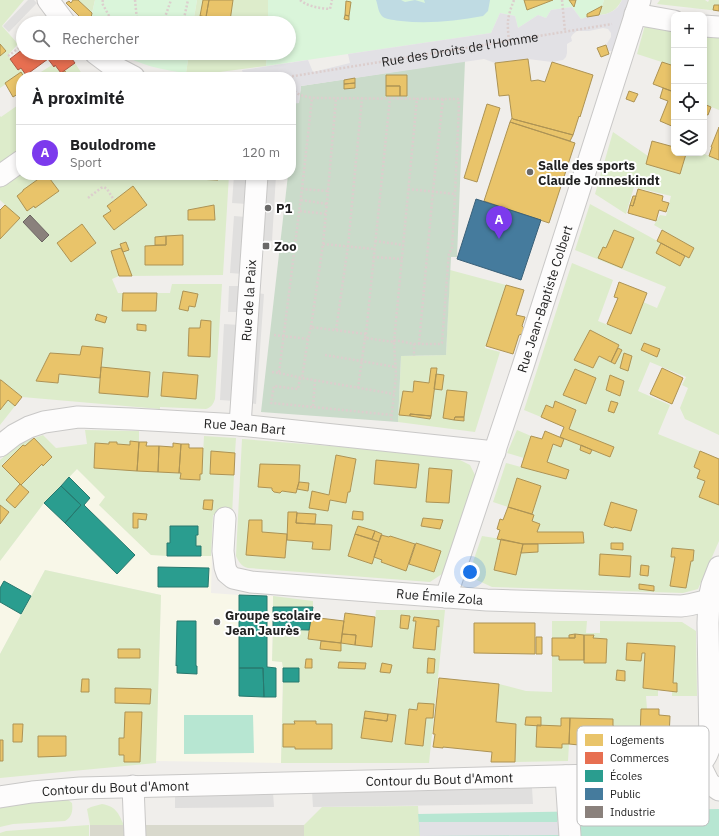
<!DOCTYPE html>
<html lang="fr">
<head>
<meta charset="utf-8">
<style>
	body { margin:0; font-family:"IBM Plex Sans",sans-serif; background:#f2f2f2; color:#202124 }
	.controls { position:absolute; right:12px; top:12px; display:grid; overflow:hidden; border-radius:8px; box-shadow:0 2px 6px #0003 }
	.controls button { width:36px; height:36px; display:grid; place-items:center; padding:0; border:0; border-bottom:1px solid #e0e0e0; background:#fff; color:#202124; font:20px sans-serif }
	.you { position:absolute; left:470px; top:572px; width:14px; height:14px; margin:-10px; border:3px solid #fff; border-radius:50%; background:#1a73e8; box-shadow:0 0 0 6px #1a73e833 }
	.badge { display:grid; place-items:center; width:26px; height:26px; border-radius:50%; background:#7c3aed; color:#fff; font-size:13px; font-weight:700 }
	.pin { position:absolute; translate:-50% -33px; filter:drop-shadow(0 1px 2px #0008) }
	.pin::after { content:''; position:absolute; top:21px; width:14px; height:12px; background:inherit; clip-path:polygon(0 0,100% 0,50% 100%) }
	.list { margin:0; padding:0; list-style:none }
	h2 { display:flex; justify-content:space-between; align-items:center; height:52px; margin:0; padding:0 16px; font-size:17px }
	h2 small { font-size:13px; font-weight:400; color:#757577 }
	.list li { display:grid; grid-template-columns:26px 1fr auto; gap:12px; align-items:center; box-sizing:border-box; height:56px; padding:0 16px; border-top:1px solid #e0e0e0 }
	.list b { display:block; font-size:15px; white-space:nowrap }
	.list p { margin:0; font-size:13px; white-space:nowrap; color:#757577 }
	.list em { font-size:13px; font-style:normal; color:#757577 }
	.icon { flex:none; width:22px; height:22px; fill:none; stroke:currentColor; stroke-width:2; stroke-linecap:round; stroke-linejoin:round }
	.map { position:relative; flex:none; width:719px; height:836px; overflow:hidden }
	.search { position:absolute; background:#fff; box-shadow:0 2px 6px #0003; left:16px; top:16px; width:280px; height:44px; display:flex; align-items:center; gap:10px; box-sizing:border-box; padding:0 14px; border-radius:22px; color:#757577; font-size:15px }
	.panel { position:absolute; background:#fff; box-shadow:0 2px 6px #0003; left:16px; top:72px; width:280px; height:108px; border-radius:16px }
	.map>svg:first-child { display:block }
	.education { fill:#f8f7e8 }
	.construction { fill:#d9d9cd }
	.grass { fill:#ddeccb; fill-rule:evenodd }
	.cemetery { fill:#cadbca }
	.park { fill:#daf5da }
	.pitch { fill:#b7e6d2 }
	.parking { fill:#e0dfde }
	.plaza { fill:#e2e1e5 }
	.water { fill:#bfdbe3 }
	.homes { fill:#e9c46a; stroke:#ad9354 }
	.shops { fill:#e76f51; stroke:#ac5843 }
	.schools { fill:#2a9d8f; stroke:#28786e }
	.public { fill:#457b9d; stroke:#3a6078 }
	.industry { fill:#8a817c; stroke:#6b6461 }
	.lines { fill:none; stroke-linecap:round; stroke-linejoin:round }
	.minor-casing { stroke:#c9c8c7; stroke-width:23 }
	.path { stroke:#dccecd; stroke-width:2.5; stroke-dasharray:2 2; stroke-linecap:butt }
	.minor { stroke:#fdfcfc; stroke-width:21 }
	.poi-dot { fill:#6a6968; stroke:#fff; stroke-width:1.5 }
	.labels { text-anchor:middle; stroke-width:4; stroke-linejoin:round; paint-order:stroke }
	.street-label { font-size:13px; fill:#222; stroke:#fff }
	.poi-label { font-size:13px; font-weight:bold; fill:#222; stroke:#fff; text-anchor:start }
	.key { fill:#fff; stroke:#bdbdbd; stroke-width:1 }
	.key-label { font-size:11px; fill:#222 }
</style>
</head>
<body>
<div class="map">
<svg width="719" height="836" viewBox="0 0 719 836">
	<rect width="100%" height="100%" fill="#f0eeeb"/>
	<path class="education" d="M77 469 106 497 99 505 151 555 212 556 211 593 239 595 273 596 272 661 282 662 283 668 281 763 156 761 161 595 45 570 0 654V561L44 503Z"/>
	<path class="construction" d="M90 825H304V836H90Z"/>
	<path class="grass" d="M0 0H24L2 26 18 44 8 55 18 70 21 68 28 77H24L21 72 5 83 6 84 0 88Z
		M78 0H95L92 13Z
		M197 0H268V23H193Z
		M604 0H622C616 10 611 14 599 15Z
		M660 0H705L708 2 709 0H719V11L657 4Z
		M645 25 674 29V66L637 54Z
		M704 37 719 38V110L704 104Z
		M189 53H267L266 66 212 73H186Z
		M75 63 84 77H69L65 71Z
		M52 65 54 67 55 65 61 73 56 77H33Z
		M21 103V148L0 163V116L1 117Z
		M613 132 648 156 646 164 679 174 686 154 687 153H702L719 160V435L685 419 680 408 688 388 682 385 686 377 650 362 638 391 670 405 658 434 700 451 694 467 700 470 697 478 705 481 699 497 719 505V541L698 589 683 593 492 587 468 576 482 536 501 539 494 570 516 575 521 553 538 552V544L584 542 583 532H537L540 524 532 521 534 515 532 514 541 486 517 478 508 507 493 502 506 463 565 479 568 470 547 462 553 444 561 447 564 439 581 445 580 450 590 454 592 450 610 457 614 447 569 429 576 410 555 401 553 408 546 405 541 417 524 410 572 263 613 280 598 321 631 334 643 302 657 308 666 287 575 250 590 204 661 243 680 265 685 256 689 258 694 248 654 225 660 215 666 216 671 196 634 187 626 214 595 194ZM590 330 619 345 618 348 622 350 615 364 599 356 593 368 574 360ZM644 343 659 349 657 357 641 350ZM575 369 596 378 586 404 564 395ZM610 375 624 381 620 396 606 390ZM611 543 623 544V550L611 549ZM673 548 694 550 693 561H691L686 588 670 586 675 557H671ZM600 554 631 556V577L599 575Z
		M21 171V175H229L223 275 132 276 123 252 129 250 126 242 120 244 121 248 111 252 119 276 112 279 118 293H123L122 311H156L157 293H170L172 284H222L215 399C213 404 212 407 206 409L160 407V409L22 397 1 380H0V239L19 218 0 200V186ZM214 205V220H188V210ZM30 215 49 235 42 242 23 222ZM82 346 103 348 101 367 150 372 148 397 99 393 100 378 59 374 58 383 36 381 50 353 80 355ZM163 372 197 375 196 398 161 396Z
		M450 270 506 285 485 348 500 352 475 432 398 422 401 356 446 355ZM431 368 437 369 430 419 399 415 403 391 413 392 414 381 429 383Z
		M8 400 15 406 0 425V410Z
		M85 430 139 431V442L130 441V445L117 444V442H109V444L95 443 94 468 181 473 180 479 200 480V474H201L202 473 204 436 236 438 235 453 212 451 210 474 234 475 232 515H213L211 556H201L200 546H196V535L197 526H170V543H167V556L151 555 99 505 105 497 77 469 44 503 0 561V524L9 512 0 505V460L20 443 43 435 56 448 87 444ZM34 438 52 457 43 466 42 464 21 485 29 492 15 508 20 484 2 465 23 445 25 446Z
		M517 430 531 436 524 458 507 453Z
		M242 439 420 453 454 457 470 465 476 477 442 574 430 582 248 568C241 566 239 562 236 556ZM336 455 356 459 350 492H348L346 503 330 500 312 492 329 495ZM376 460 419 464 416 488 374 484ZM280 464 299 465V482L309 483 308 491 297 489 296 493 282 491 280 493 274 492 272 490V488L258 487ZM353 511 363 512 362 520 353 519ZM289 512 316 514 315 524 332 525 330 550 313 549V542L287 540 285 558 247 555 249 520 262 521V532L287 534ZM423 518 443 520 440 529 421 526ZM358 526 389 537 390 536 415 544 416 543 441 551 434 572 409 564 406 570 381 562 382 560 374 557 371 564 348 556Z
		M45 570 161 595 156 763 0 778V654ZM13 724H23L22 741H13Z
		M273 596 313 601V607H273Z
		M376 610H445L429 763H281L283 682H298L299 668H283L282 662 272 661 273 629 309 630V639L321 641V649L340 651 341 643 372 647ZM306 659H312V668H305ZM428 659 435 660 433 673 427 672ZM340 662 366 663 365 669 339 668ZM365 711 396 715 392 742 361 738Z
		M552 621H587L586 633H600V621L682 622 696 631 697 696H672V691H677V683H673L675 646 627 643 626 660 641 661 642 653H645L643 688 658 689V696H646L647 709H641L640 740H670V726L697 728 694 748 685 758 666 760 613 761 614 726H613V719L562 718 561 726H541V717H526L525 725H537L536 747 561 748 562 744H569L568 761 515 762 516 724 496 722 499 684 526 691 552 692V656H559L560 660H584V663H606L607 639 593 638V635H569V638H552Z
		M67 799 72 803C73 811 72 817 65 821L13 824 0 827V807L38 801Z
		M102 804C117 807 118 813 124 825H90L87 809 91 807Z
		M418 806 420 836H304V825L322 807Z
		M89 825V836H0V833L6 831Z"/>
	<path class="cemetery" d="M465 61 457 257H451L446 355 401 356 398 422 261 412 288 175H291V148L296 103 299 102 301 86Z"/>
	<path class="park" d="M95 0H197L193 23H90Z
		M268 0H604L599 15 581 19 572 7 551 10 546 18 538 15 518 28 515 16 500 13 491 33 266 66 267 53H289V23H268Z
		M119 53H189L186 73C162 70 140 65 119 53Z"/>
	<path class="pitch" d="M184 715H253L254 753 184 754Z
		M719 809V836H420L418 814Z"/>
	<path class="parking" d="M28 0H34L37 3 9 32 3 26Z
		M234 175H249L247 204 232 203Z
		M264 175H276L272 241 261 240Z
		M234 216 246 217 243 274 230 273Z
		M229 286H241L240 312H228Z
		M257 293 264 294 256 404 249 403Z
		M224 324 239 325 234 401 220 400Z
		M532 788 533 804 313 807 312 791Z
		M273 792 274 807 175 808V794Z"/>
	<path class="plaza" d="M622 0H631L615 51H608L606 45 611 37V33L608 29 603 28 589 31H577L573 34 571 37 572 41 567 44V53L566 57 563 60 552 62 528 59 495 63 484 59 301 86 299 103 291 104V77H251L243 74 242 70 308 60 313 72 350 63 348 54 491 33 500 13 515 16 518 28 538 15 546 18 551 10 572 7 581 19 587 17 606 14 613 11 618 7Z
		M561 811H580L584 817 579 818 561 835 420 836 419 822H557Z"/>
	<path class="water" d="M376 0H401L405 2 415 0 425 3 424 0H490L488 11 483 16C456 21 428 24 401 21 395 20 388 20 383 17 378 13 378 5 376 0Z"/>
	<path class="homes" d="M73 0H78L92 13 90 23H86L66 3 69 1 71 3Z
		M203 0H209L206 17 200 16Z
		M209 0H233L230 21 206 17Z
		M524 0H553L527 10Z
		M569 0H576L574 7Z
		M346 1 351 2 349 16 345 15Z
		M714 5H719V11L713 10Z
		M602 6 599 15 587 17V14Z
		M345 15 349 16V20L344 19Z
		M200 16 206 17V20L200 19Z
		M206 17 230 21V23L206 20Z
		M200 19 206 20 205 23H199Z
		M206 20 225 23H205Z
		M0 44 6 51 0 56Z
		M606 45 609 54 601 57 597 48Z
		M528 59 531 81 538 80 545 82 552 62 593 75 580 117 579 116 573 135 513 119 512 118 509 95 499 96 495 63Z
		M662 62 674 66V92L653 84Z
		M65 71 69 77H56L61 73Z
		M21 72 24 77H21V92L13 97 5 83Z
		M386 75H407V96H400V86H386Z
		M355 78V83L344 84V80Z
		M355 83V88L344 89V84Z
		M386 86H400V96H386Z
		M663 88 674 92V127L660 121 668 101 660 98Z
		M629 91 638 94 634 102 626 99Z
		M487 104 500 108 477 182 464 178Z
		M704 104 711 107 708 115 704 114Z
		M512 118 513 119 573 135 570 141 510 122Z
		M510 122 575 143 549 223 484 201Z
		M719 127V160L709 156 712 147H711Z
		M652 141 674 147V153L686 154 680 174 646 164Z
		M44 175H47L59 191 35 208 34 206 27 211 17 196 23 191V190Z
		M186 175H196L195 179H186Z
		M196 175H218V180L195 179Z
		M133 186 147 205 114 230 103 216 111 211 107 206Z
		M638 189 663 196 662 201 669 203 666 212 659 210 656 221 628 213 630 205 633 206Z
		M633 196H636L633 206 630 205Z
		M5 205 20 218 0 239V210Z
		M214 205 215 220H188V210Z
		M82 224 96 243 71 262 57 243Z
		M614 230 634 238 622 268 598 258 603 247 606 248Z
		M662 230 694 248 689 258 657 241Z
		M183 235V265H145V246L166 245V236Z
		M166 236V245H155V237Z
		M126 242 129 250 123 252 120 244Z
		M661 243 685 256 680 266 656 253Z
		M121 248 123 252 132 276H119L111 251Z
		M619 282 647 293 631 334 607 324 618 298 614 297Z
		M506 285 524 290 516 315 525 317 522 326 524 328 522 334 519 335 513 354 486 346Z
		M183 291 198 294 195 307 189 306 188 311 179 309Z
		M123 293H157L156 311H122Z
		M97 314 107 317 105 323 95 320Z
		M201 320 211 321 210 357 188 356 189 328H200Z
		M137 324 146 325V331L137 330Z
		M590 330 619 345 611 362 599 356 593 368 574 360Z
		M644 343 660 349 657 357 641 350Z
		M82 346 103 348 100 378 59 374 58 383 36 381 50 353 80 355Z
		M618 348 622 350 615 364 611 362Z
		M624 353 632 356 628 371 620 368Z
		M101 367 150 372 148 397 99 393Z
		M431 368H437L431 416 410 414V416L399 415 403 391 413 392 414 381 429 383Z
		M662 368 683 378 672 404 650 394Z
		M575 369 596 378 586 404 563 395Z
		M163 372 198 375 196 399 161 396Z
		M436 374 444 375 442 390 434 389Z
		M610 375 624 381 620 396 606 390Z
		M0 380H1L22 397 15 406 8 400 0 410Z
		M447 390 467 392 464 417H455L454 420 443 418Z
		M555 401 576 410 569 429 614 447 610 457 560 437 564 427 541 417 546 405 553 408Z
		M611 401 618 403 614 413 608 411Z
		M410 414 431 416 430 419 410 416Z
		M455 417H464V421L454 420Z
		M545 431 564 439 561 447 553 444 547 462 569 470 566 479 521 467 531 436 542 439Z
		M34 438 52 457 43 466 42 464 21 485 2 466 23 445 25 446Z
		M130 441 139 442 137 471 94 468 95 443 109 444V442H117V444L130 445Z
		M139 442H147L146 446H159L158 472 137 471Z
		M173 443 181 444 179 473 158 472 159 446 173 447Z
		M181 444H189V448H203L202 474H200V480L180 479 181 473H179Z
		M581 445 592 450 590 454 580 450Z
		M211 451 235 453 234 475 210 474Z
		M700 451 719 459V505L699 497 705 481 697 478 700 470 694 467Z
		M336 455 356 459 350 492H348L346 503 330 500 328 511 309 508 312 491 329 495Z
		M376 460 419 464 416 488 374 484Z
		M260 464 300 465 299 482 296 493 282 491 280 493 274 492 272 490V488L258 487Z
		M429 468 452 470 449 503 426 502Z
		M517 478 541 486 532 514 508 507Z
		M299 482 309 483 308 491 297 489Z
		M20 484 29 492 15 508 6 500Z
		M204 500H213L212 510 203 509Z
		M611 502 637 510 631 531 614 527 613 528 604 525Z
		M0 505 9 512 0 524Z
		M508 507 534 515 532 521 540 524 537 532H583L584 543 523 544 497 539 500 530 497 529 500 519 503 520Z
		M353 511 363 512V520L352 519Z
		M288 512H297L296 523 332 525 330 550 312 549 313 542 287 540Z
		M133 513 147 514 146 520 138 519V528H133Z
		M297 513 316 514 315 524 296 523Z
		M423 518 443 520 440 529 421 526Z
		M249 520H262V532L287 534 285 558 246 555Z
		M358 526 375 531 372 539 355 534Z
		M375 531 382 534 379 542 372 539Z
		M355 534 379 542 372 564 348 556Z
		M381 535 389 537 390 536 415 544 406 571 381 562 382 560 374 557Z
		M501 539 523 544 516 575 494 570Z
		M416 543 441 551 434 572 409 564Z
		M611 543H623V550L611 549Z
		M523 544H538V552L521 553Z
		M672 548 694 550 693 561H691L686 588 670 586 675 557H671Z
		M600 554 631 556 630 577 599 575Z
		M641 565 649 566 648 576 640 575Z
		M639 584 654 586V591L639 589Z
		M345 613 375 617 372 647 355 645 356 635 342 634Z
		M401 615 410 616 408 629 400 628Z
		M311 617 344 621 341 643 308 639Z
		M414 617 439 620V627L437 626 435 650 413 648 416 621H413Z
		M474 623H535V654L474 653Z
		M342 634 356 635 355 645 341 643Z
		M575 634 584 635V660H559V656H552V638H575Z
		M575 634V638H569V635Z
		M584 635H594L593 638 607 639 606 663H584Z
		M536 637H542V654H536Z
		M321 641 341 643V651L320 649Z
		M627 643 675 646 673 683H677V692L643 688 645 653H642L641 661 626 660Z
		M118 649H140V658H118Z
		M428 658 435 659 434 673H427Z
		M306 659H312V668H305Z
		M339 662 366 663 365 669 338 668Z
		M382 663 392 665 390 673 380 672Z
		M617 670 625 671V681L616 680Z
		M439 678 499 684 496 722 516 724 515 762H491L492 752 443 747V748L433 747 435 734H433Z
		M82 679H89V692H81Z
		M115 688 151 689 150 704 115 703Z
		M418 703 434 704 433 718H426L423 746 405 744 409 709 417 710Z
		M641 709H659V715L670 716 669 737H653V738H640Z
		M365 711 388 714 387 721 364 718Z
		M125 712H142L140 762H124V755H119V738H124Z
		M388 714 396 715 392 742 361 738 364 718 387 721Z
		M526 717H541V726L525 725Z
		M561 718H570L569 744H562V748L536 747 537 725 561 726Z
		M570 718 613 719V726H614V749L579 748V745L569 744Z
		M294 721H316V724H332V749H295V747H283V724H295Z
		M13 724H23L22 742H13Z
		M38 736H66V756L38 757Z
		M0 740H3V761H0Z"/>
	<path class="shops" d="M23 49V53H71L72 54 69 55 75 63 61 73 55 65 54 67 48 59 26 75 21 68 18 70 10 59Z"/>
	<path class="schools" d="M69 477 90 498 84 505 135 555 117 574 65 523 81 505 61 486Z
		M61 486 81 505 65 523 44 503Z
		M170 526H198V535H196V546H201V556H167V543H170Z
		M158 567 209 568 208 587H158Z
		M4 581 31 596 21 614 0 602V588Z
		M239 595 267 596V667L276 668V697H264L263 668H239Z
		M273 607H313L309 630 273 629Z
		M177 621H196V666H197V674L177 673V665L176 666Z
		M239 668H263L264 697 239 696Z
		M283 668H299V682H283Z"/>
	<path class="public" d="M476 199 541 220 521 280 457 259Z"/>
	<path class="industry" d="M30 215 49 235 42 242 23 222Z"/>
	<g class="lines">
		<defs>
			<g id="minor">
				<path d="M48 0 65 23"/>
				<path d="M635 14 674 21"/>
				<path d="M704 26 719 27"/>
				<path d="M95 53 111 65 134 77"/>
				<path d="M0 176 21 161"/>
				<path id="s2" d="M240 425 257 175"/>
				<path id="s3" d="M0 446 14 435 29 427 44 422 78 417 132 419 240 425 495 452"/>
				<path id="s4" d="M225 518 223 551 225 567 227 573 233 578 251 582 487 600 681 606C694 605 706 600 719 598"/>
				<path id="s5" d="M446 597 523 366 640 0"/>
				<path d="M700 765 709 783 719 790"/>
				<path d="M566 776 570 836"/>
				<path d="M133 786 135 836"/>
				<path id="s6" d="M0 797 32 792 80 788 410 780 671 773C692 772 704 767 710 746L708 623 709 599 712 585 719 567"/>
			</g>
		</defs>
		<use href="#minor" class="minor-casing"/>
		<g class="path">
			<path d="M103 0 102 3 113 23"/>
			<path d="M135 0 137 20 146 23"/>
			<path d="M300 0C309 7 319 8 330 9L332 0"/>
			<path d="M562 0 565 31"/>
			<path d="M31 19 34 23"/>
			<path d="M154 23 164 20 171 0"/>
			<path d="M183 23 188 0"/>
			<path d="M509 41C507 22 507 18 514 0"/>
			<path d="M136 53 138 55 166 57 170 53"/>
			<path d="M8 56 23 45"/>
			<path d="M70 73 73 77"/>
			<path id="s1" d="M288 77 612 24"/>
			<path d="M291 89 300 95 312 98 458 99 459 105 455 194"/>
			<path d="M302 189 312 98"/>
			<path d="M408 189 455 194 452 249 449 253 448 264 442 343 439 344H414"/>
			<path d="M88 198 101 188 104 187 107 189 114 200"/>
			<path d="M301 200 327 204"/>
			<path d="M300 211 326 214"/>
			<path d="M375 241 403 245"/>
			<path d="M323 244 374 249"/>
			<path d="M373 257 402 259"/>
			<path d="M311 327 323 244 328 191"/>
			<path d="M336 330 348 246 362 98"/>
			<path d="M366 334 390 98"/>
			<path d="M274 335 308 339 311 327 366 334 365 338 394 342 396 375 391 422"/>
			<path d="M308 339 302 378 394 394"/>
			<path d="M394 340 414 344V356"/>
			<path d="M394 342 417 98"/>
			<path d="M419 344 433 191 443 98"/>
			<path d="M325 355 396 367"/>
			<path d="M272 372 279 373 302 189 328 191 336 98"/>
			<path d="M279 373 302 378"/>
			<path d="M300 378 298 389 274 386 271 403 313 407"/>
			<path d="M315 380 313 407 392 415"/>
			<path d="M358 388 365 338"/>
		</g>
		<use href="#minor" class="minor"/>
	</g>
	<g class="poi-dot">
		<circle cx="530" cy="172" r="4"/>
		<circle cx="268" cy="208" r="4"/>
		<rect x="262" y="242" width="8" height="8" rx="2"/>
		<circle cx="217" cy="622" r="4"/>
	</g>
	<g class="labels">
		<g class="street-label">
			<text dy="5" stroke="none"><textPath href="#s1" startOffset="174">Rue des Droits de l'Homme</textPath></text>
			<text dy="5" stroke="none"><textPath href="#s5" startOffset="314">Rue Jean-Baptiste Colbert</textPath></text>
			<text dy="5" stroke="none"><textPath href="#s2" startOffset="125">Rue de la Paix</textPath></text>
			<text dy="5" stroke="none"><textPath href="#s3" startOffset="252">Rue Jean Bart</textPath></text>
			<text dy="5" stroke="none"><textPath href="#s4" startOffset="271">Rue Émile Zola</textPath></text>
			<text dy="5" stroke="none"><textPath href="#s6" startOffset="440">Contour du Bout d'Amont</textPath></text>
			<text dy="5" stroke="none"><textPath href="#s6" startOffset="116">Contour du Bout d'Amont</textPath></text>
		</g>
		<g class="poi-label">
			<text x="538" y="170">Salle des sports<tspan x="538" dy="15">Claude Jonneskindt</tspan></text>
			<text x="276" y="213">P1</text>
			<text x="274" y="251">Zoo</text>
			<text x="225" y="620">Groupe scolaire<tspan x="225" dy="15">Jean Jaurès</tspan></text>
		</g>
	</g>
	<rect x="577" y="726" width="132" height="100" rx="6" class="key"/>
	<rect x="585" y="734" width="18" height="12" fill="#e9c46a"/>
	<rect x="585" y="752" width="18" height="12" fill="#e76f51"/>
	<rect x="585" y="770" width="18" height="12" fill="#2a9d8f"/>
	<rect x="585" y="788" width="18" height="12" fill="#457b9d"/>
	<rect x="585" y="806" width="18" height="12" fill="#8a817c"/>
	<g class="key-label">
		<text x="610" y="744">Logements</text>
		<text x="610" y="762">Commerces</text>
		<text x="610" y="780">Écoles</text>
		<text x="610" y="798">Public</text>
		<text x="610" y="816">Industrie</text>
	</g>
</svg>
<div class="controls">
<button>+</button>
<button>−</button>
<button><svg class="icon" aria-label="locate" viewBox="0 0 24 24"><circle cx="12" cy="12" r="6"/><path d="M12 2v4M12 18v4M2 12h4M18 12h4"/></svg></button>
<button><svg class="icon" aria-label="layers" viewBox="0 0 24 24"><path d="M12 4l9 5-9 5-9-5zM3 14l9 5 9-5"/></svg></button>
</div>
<div class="you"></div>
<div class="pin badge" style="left:499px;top:239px">A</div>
<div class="search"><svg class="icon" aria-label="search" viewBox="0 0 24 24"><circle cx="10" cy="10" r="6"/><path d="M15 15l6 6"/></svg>Rechercher</div>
<section class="panel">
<h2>À proximité<small></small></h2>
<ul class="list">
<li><span class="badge">A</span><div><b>Boulodrome</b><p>Sport</p></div><em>120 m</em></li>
</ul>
</section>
</div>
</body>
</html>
